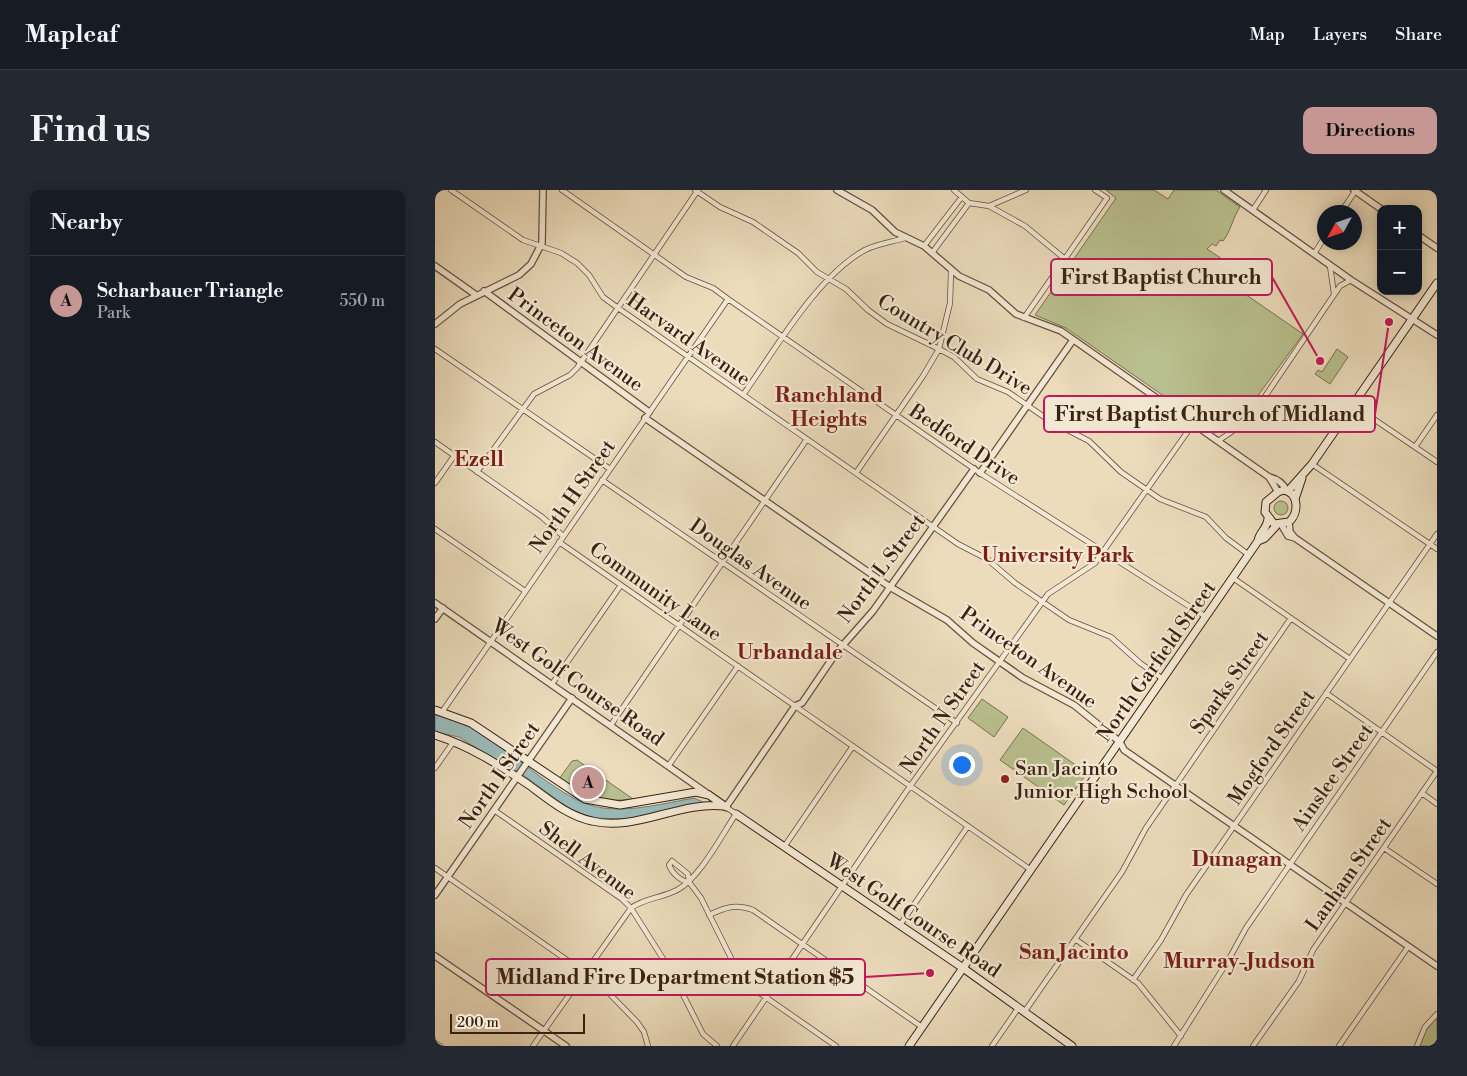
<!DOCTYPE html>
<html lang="en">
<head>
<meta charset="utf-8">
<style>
	body { margin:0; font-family:"Libre Bodoni",serif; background:#242831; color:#f1f3f6 }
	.controls { position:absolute; right:15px; top:15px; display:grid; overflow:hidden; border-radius:10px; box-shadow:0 2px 12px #0003 }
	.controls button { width:45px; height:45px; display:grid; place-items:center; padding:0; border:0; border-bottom:1px solid #363941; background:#171b24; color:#f1f3f6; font:25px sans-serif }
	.compass { position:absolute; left:882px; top:15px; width:45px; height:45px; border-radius:50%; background:#171b24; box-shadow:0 2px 12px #0003; rotate:230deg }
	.scale { position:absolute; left:15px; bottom:12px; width:135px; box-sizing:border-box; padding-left:5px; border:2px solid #3a2213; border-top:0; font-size:14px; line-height:18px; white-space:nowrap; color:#3a2213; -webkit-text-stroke:4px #f3e8d3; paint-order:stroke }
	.you { position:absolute; left:526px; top:574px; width:18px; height:18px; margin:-12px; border:4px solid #fff; border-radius:50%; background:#1a73e8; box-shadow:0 0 0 8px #1a73e833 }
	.badge { display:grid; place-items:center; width:32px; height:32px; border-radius:50%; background:#c59692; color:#111; font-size:16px; font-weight:700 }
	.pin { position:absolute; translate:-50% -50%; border:2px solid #fff; box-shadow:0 1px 5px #0006 }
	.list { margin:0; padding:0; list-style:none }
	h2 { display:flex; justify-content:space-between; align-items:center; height:65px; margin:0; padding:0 20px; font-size:21px }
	h2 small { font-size:16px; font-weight:400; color:#9ea1a6 }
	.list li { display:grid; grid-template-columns:32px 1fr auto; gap:15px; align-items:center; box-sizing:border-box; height:90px; padding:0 20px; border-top:1px solid #363941 }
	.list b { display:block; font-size:19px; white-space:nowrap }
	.list p { margin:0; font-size:16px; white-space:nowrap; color:#9ea1a6 }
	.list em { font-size:16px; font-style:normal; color:#9ea1a6 }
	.map { position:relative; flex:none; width:1002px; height:856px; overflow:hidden; border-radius:10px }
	header { display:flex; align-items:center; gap:30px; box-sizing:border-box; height:70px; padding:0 25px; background:#171b24; border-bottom:1px solid #363941 }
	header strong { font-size:24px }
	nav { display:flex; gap:28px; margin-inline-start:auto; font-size:18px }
	.intro { display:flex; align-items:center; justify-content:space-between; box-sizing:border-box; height:120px; padding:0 30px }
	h1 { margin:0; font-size:35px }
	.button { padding:12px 22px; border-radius:10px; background:#c59692; color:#111; font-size:18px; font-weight:700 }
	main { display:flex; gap:30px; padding:0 30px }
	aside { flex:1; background:#171b24; border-radius:10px; box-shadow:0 2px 12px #0003 }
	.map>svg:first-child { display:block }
	.green { fill:#b9c08f; stroke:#7a7151 }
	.water { fill:#9abab8; stroke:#747d76 }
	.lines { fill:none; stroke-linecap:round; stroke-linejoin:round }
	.minor-casing { stroke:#66503d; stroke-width:6 }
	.tertiary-casing { stroke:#66503d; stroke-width:8 }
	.secondary-casing { stroke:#3a2213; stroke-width:9 }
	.minor { stroke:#f3e8d3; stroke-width:4.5 }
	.tertiary { stroke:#f3e8d3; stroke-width:5.5 }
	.secondary { stroke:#f3e8d3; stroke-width:7 }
	.poi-dot { fill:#8f2418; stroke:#f3e8d3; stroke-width:2 }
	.labels { text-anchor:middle; stroke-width:4.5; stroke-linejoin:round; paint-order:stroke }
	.street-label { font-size:20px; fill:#3a2213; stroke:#f3e8d3 }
	.poi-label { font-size:20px; fill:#3a2213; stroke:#f3e8d3; text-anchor:start }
	.neighbourhood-label { font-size:21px; font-weight:bold; fill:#7a1f14; stroke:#f3e8d3 }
	.leader { fill:none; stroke:#c2185b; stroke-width:2 }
	.callout-dot { fill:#c2185b; stroke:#f3e8d3; stroke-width:2 }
	.callout { fill:#f3e8d3; stroke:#c2185b; stroke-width:2 }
	.callout-label { font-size:21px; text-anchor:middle; font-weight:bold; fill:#3a2213 }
</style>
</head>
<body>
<header>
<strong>Mapleaf</strong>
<nav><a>Map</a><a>Layers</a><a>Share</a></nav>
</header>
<div class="intro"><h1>Find us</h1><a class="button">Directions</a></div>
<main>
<aside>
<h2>Nearby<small></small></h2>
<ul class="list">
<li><span class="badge">A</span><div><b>Scharbauer Triangle</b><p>Park</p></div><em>550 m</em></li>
</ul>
</aside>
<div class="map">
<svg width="1002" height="856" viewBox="0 0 1002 856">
	<rect width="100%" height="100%" fill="#ecdcbc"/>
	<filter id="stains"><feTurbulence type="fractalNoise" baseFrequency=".004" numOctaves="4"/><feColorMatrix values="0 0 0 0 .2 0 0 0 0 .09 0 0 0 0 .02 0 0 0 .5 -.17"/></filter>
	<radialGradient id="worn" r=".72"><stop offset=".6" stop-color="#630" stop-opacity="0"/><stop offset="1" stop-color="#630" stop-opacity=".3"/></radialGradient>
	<path class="green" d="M671 0H719L733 9 739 0H781L805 17C797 29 797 39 788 51L785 50 781 56 777 54 772 59 787 69 786 76 781 84 868 144 808 226C797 238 783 241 769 234L631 138 600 125 681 8Z
		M902 159 913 167 895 194 880 184 883 180 887 182Z
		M839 318a7 7 0 1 1 14 0a7 7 0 1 1-14 0Z
		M547 509 573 527 559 547 533 528Z
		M588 538 652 583 629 615 565 570Z
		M142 570 198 609C166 613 151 606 124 589L137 571Z
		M1002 827V856H984L991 840Z"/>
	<path class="water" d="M0 525C16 530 32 534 46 543 81 564 128 613 168 618 198 622 230 613 259 608L268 612V614L192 629 158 628 135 619 81 580 78 581 24 547 0 542Z"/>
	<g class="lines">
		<defs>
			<path id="minor" d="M16 0 88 50 126 63 142 73 154 85 168 107 183 118 523 354 552 369 580 393 634 430 676 447 705 473 728 489
				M127 0 251 87 278 98 293 109 545 283 771 427
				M260 0 285 17 318 32 363 63 382 82 411 99 433 120 452 134 504 159 519 167 542 189 573 202 615 231 654 251 686 282 725 309 771 327 791 348 814 365
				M519 0 534 13 554 16 590 36 630 69
				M554 16 591 0
				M818 20 831 0
				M906 22 921 0
				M489 56 526 8
				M497 63 534 13
				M879 64 889 48
				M895 76 899 104
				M589 128 672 8 660 0
				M0 159 175 279
				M308 205C340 160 382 86 430 60 442 54 457 52 470 48
				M918 215 1002 272
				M783 251 814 230 905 96 916 90
				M0 252 107 327 128 346
				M980 257 1002 225
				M877 274 1002 359
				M42 282 99 204 135 185 142 178 263 0
				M421 283 488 186 504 159 515 113 516 81
				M167 290 522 533
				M0 293 19 266
				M0 339 90 401
				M124 352 596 680
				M798 388 915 469
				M117 494 186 395
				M891 503 1002 581
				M7 522 293 109
				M176 535 372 249
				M234 575 303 476
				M0 578 19 551
				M987 603 1002 614
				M59 620 187 709 196 718 237 783 268 844 282 856
				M349 657 418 556
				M949 658 1002 694
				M237 671 253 684 254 692C245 691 237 683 234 675Z
				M0 678 162 791 202 832 209 842 213 856
				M254 692 266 708 305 786 313 795 401 856
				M274 725C291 717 300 714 318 720L487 837
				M465 735 533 636
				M640 749 703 793 746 846
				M698 790 726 750 751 705 1002 344
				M590 821 687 682 711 638 856 428
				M0 853 5 856
				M98 856 196 718C210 708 227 708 242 700 265 688 286 646 301 624L291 617
				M298 856 471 602 613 404 660 373 758 234
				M557 856 584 817
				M739 856 794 769 811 738 1002 462
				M818 856 864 791 878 760 1002 581
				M904 856 973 757
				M982 856 990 837 1002 824"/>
			<path id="tertiary" d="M402 0 437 20 460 42 489 56 524 86 554 100 581 124 626 141 834 287C843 289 848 293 852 301
				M789 0 916 90 1002 145
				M919 0 946 19
				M983 45 1002 58
				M0 76 41 105
				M49 101 214 222
				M0 134 25 114 84 85 96 74 107 53 108 0
				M210 228 455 397 512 430 538 453 588 488 639 515 685 552 689 560 1002 776
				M545 283 638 150
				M834 287 843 302
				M854 332 855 342 860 348
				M846 334 853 346 860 348 1002 446
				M0 413 273 604
				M0 429 8 418
				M289 615 291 617 360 516 367 513 401 463 438 421 539 279
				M0 705 137 508
				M0 766 131 856"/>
			<path id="secondary" d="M849 300C864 303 864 323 854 332L839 334 830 322 831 312 843 302Z
				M853 301 877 274 1002 93
				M860 309 867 288
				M823 351 830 348 842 335
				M0 520 36 533 150 609 185 615 261 602 274 605 291 617
				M0 545C35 556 64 575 94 595 113 609 133 626 157 631 200 642 245 611 289 616
				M301 624 528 778 637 856
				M474 856 823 351C824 342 833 338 833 328"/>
		</defs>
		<use href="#minor" class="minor-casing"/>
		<use href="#tertiary" class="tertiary-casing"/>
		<use href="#secondary" class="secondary-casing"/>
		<use href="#minor" class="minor"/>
		<use href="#tertiary" class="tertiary"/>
		<use href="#secondary" class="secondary"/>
	</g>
	<circle class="poi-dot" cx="570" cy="589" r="5"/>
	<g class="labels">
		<g class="street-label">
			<text transform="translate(141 149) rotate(36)" y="7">Princeton Avenue</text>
			<text transform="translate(254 149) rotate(35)" y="7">Harvard Avenue</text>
			<text transform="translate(520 154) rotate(31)" y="7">Country Club Drive</text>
			<text transform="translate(530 254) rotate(34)" y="7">Bedford Drive</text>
			<text transform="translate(137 306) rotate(-55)" y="7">North H Street</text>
			<text transform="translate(316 374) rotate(35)" y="7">Douglas Avenue</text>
			<text transform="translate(446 378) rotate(-53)" y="7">North L Street</text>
			<text transform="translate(221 401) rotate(35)" y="7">Community Lane</text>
			<text transform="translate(594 467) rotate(35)" y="7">Princeton Avenue</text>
			<text transform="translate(721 471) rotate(-55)" y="7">North Garfield Street</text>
			<text transform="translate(143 492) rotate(35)" y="7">West Golf Course Road</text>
			<text transform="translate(794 492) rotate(-55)" y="7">Sparks Street</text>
			<text transform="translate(507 527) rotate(-55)" y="7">North N Street</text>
			<text transform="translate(836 557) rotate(-55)" y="7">Mogford Street</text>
			<text transform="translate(64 585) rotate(-55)" y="7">North I Street</text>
			<text transform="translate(897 587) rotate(-55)" y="7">Ainslee Street</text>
			<text transform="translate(153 670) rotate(37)" y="7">Shell Avenue</text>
			<text transform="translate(913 684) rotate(-55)" y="7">Lanham Street</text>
			<text transform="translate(479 725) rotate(34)" y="7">West Golf Course Road</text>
		</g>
		<g class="poi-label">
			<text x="580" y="585">San Jacinto<tspan x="580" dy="23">Junior High School</tspan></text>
		</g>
		<g class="neighbourhood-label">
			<text x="394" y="212">Ranchland<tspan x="394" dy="24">Heights</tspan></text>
			<text x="44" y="276">Ezell</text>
			<text x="623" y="372">University Park</text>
			<text x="355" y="469">Urbandale</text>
			<text x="802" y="676">Dunagan</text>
			<text x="639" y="769">San Jacinto</text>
			<text x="804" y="778">Murray-Judson</text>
		</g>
	</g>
	<path class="leader" d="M885 171L837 87M954 132L940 224M495 783L430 787"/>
	<g class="callout-dot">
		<circle cx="885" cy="171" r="5"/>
		<circle cx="954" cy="132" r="5"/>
		<circle cx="495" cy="783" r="5"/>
	</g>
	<g class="callout">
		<rect x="616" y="69" width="221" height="36" rx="5"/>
		<rect x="609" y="206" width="331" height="36" rx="5"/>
		<rect x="51" y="769" width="379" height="36" rx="5"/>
	</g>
	<g class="callout-label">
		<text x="726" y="94">First Baptist Church</text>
		<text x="775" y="231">First Baptist Church of Midland</text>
		<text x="240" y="794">Midland Fire Department Station $5</text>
	</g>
	<rect width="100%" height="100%" filter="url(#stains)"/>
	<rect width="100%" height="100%" fill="url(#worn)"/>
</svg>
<div class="controls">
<button>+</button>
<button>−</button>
</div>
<svg class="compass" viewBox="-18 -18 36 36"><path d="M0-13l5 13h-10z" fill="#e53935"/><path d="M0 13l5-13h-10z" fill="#9ea1a6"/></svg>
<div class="scale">200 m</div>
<div class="you"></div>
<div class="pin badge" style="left:153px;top:593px">A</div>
</div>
</main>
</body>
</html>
